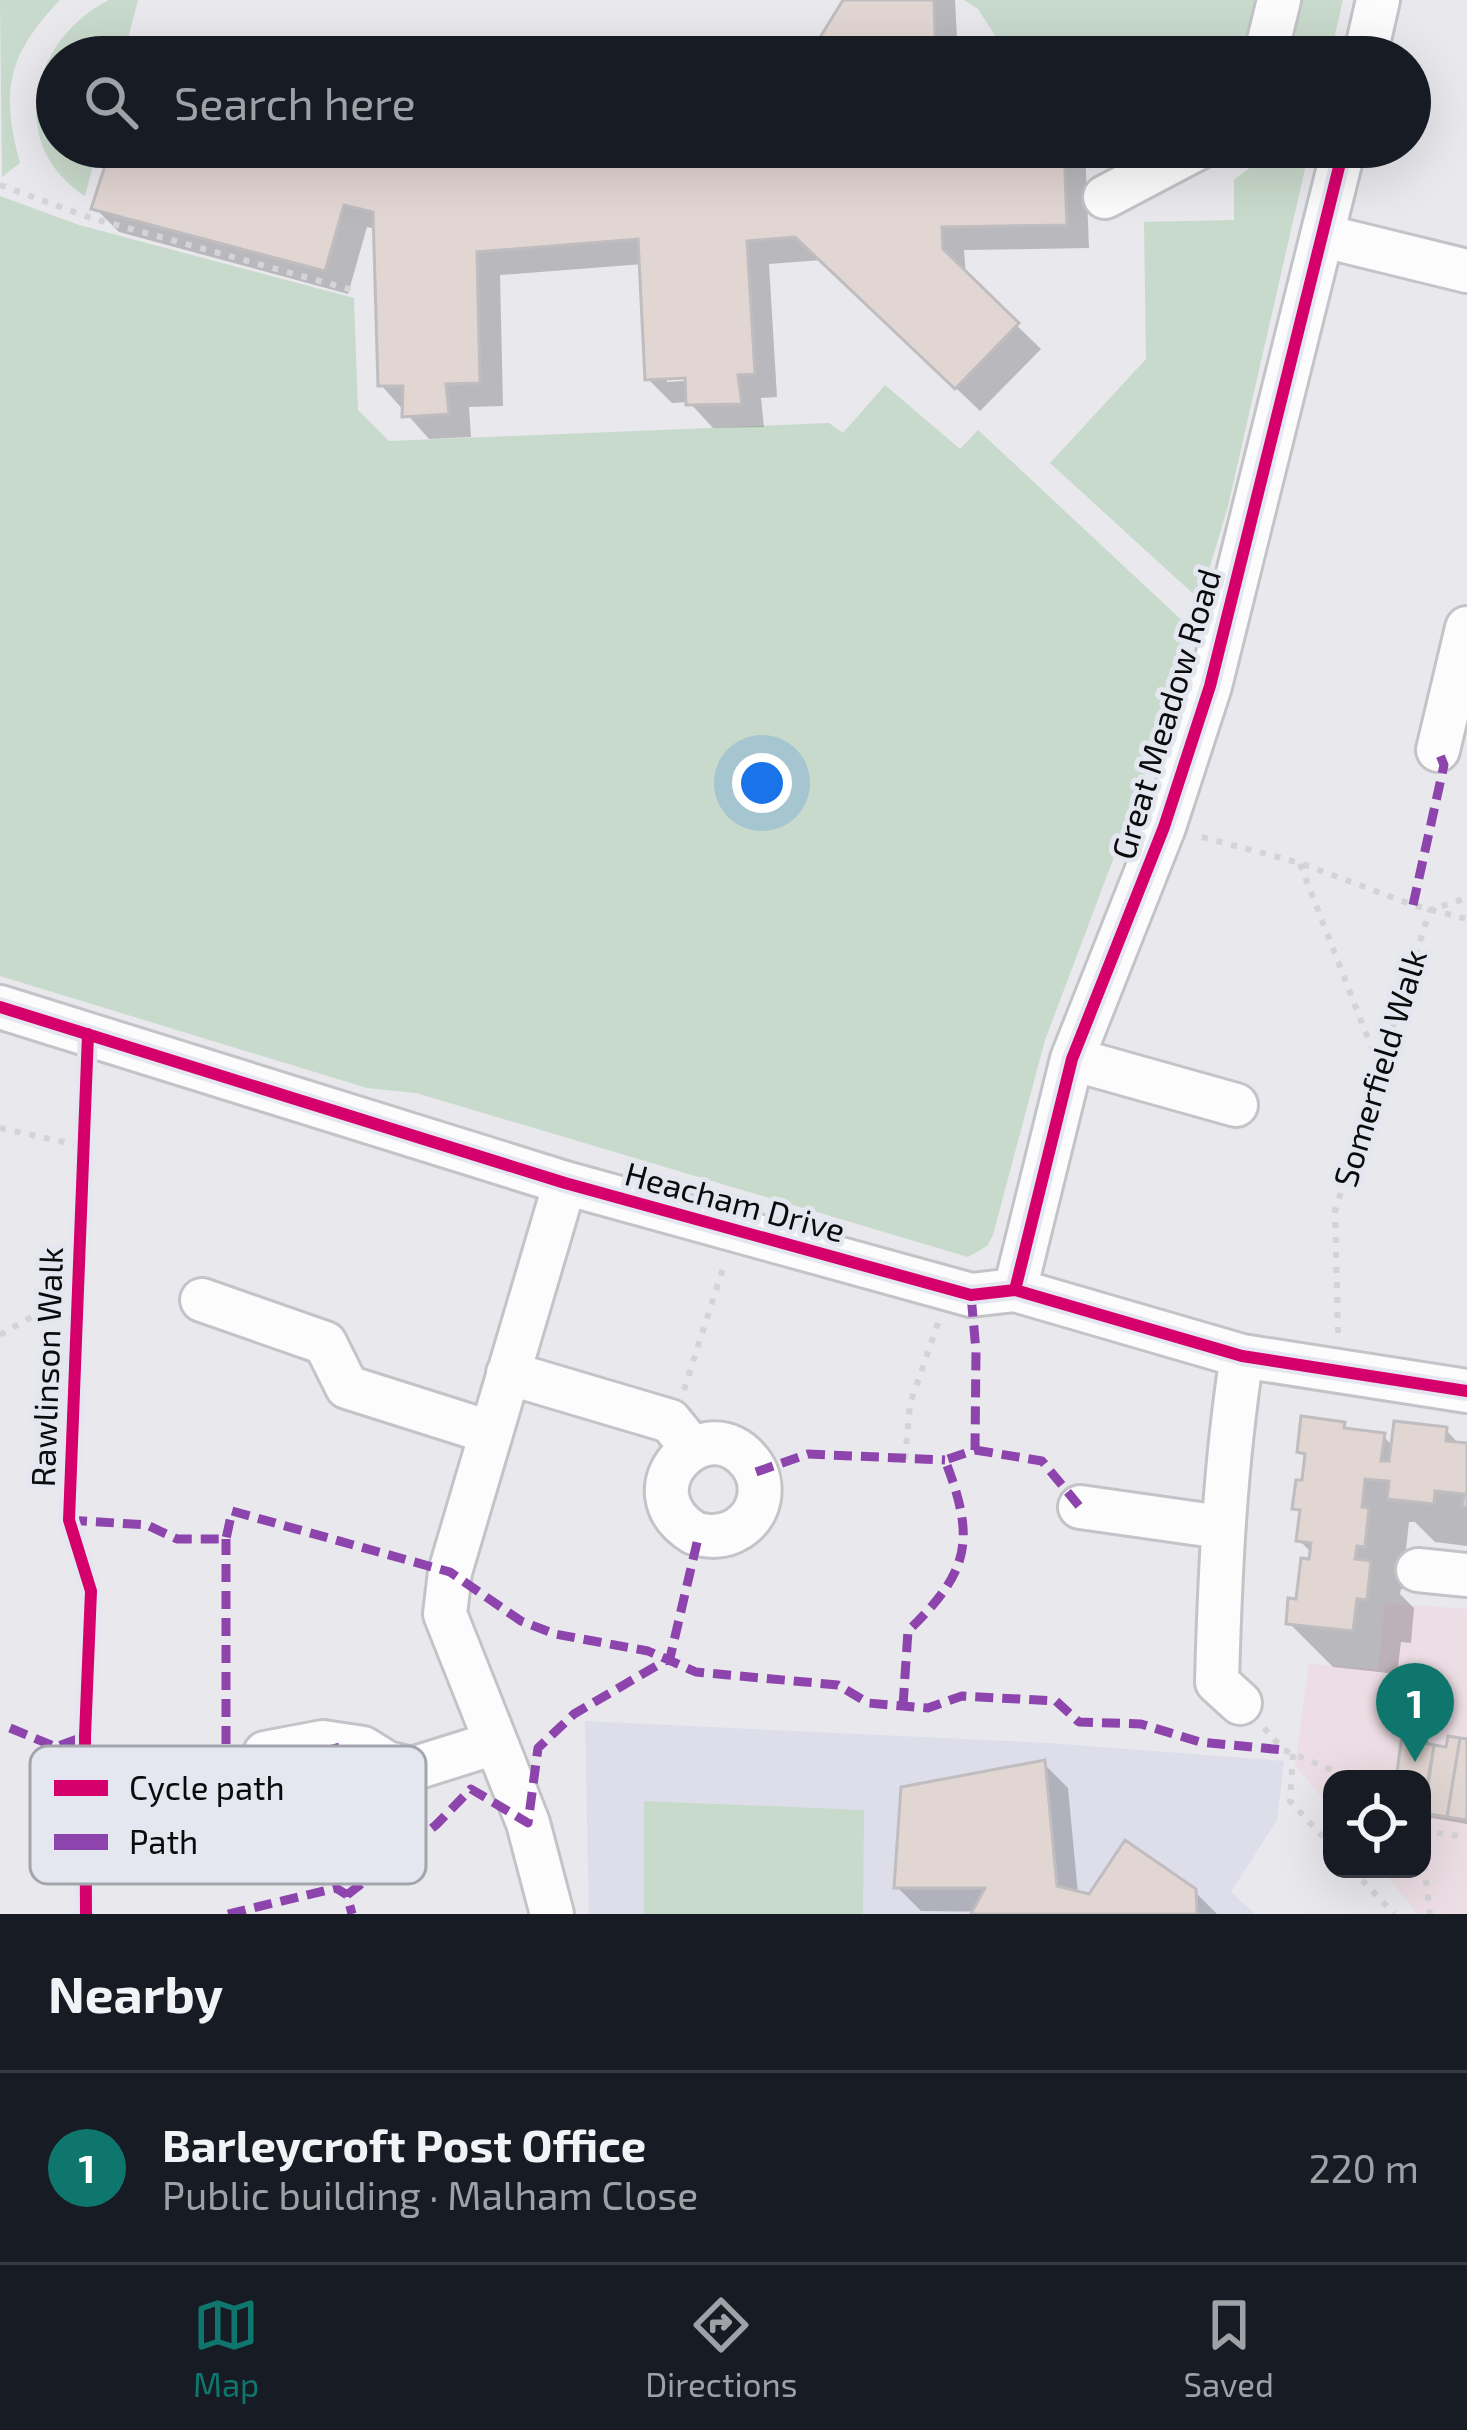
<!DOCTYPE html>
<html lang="en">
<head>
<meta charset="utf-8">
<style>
	body { margin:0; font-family:"Exo 2",sans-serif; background:#242831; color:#f1f3f6 }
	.controls { position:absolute; right:36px; bottom:36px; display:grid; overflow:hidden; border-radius:24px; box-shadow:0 12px 48px #0002 }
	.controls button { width:108px; height:108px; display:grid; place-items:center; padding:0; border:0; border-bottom:3px solid #363941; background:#171b24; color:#f1f3f6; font:60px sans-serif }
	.you { position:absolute; left:762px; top:783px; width:42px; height:42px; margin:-30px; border:9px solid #fff; border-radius:50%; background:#1a73e8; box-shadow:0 0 0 18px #1a73e833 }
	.badge { display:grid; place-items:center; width:78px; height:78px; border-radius:50%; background:#0f766e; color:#fff; font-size:39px; font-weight:700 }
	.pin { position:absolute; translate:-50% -99px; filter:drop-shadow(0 3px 6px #0008) }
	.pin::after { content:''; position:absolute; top:63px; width:42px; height:36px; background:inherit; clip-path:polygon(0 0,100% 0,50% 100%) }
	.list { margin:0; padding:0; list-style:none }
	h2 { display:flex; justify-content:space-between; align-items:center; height:156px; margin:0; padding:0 48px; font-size:51px }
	h2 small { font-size:39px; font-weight:400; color:#9ea1a6 }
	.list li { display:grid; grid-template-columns:78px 1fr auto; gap:36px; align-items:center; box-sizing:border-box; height:192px; padding:0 48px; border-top:3px solid #363941 }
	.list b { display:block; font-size:45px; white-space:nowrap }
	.list p { margin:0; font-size:39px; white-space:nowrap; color:#9ea1a6 }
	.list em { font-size:39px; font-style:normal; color:#9ea1a6 }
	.icon { flex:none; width:66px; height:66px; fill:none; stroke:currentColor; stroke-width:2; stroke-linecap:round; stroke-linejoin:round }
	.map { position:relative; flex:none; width:1467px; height:1914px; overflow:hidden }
	.search { position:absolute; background:#171b24; box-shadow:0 12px 48px #0002; left:36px; right:36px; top:36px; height:132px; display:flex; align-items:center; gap:30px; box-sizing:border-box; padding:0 42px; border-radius:66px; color:#9ea1a6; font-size:45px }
	.sheet { height:348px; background:#171b24 }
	nav { display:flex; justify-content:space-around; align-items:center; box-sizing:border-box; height:168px; border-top:3px solid #363941; background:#171b24; font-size:33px; color:#9ea1a6 }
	nav a { display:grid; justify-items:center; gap:6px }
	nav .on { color:#0f766e }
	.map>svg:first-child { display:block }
	.commercial { fill:#ecdee4 }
	.built { fill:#dddeea }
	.green { fill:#c8dacb }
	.shadow { fill:#0003; fill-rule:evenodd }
	.building { fill:#e2d6d3; stroke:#bfbdbf; stroke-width:3 }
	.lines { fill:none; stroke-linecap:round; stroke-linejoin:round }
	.minor-casing { stroke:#c3c4c8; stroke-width:48 }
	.path { stroke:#d4d4d6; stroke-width:6; stroke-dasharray:6 9; stroke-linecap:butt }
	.minor { stroke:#fcfcfc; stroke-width:42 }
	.quiet { stroke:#8e44ad; stroke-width:9; stroke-dasharray:18 9; stroke-linecap:butt }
	.cycleway-casing { stroke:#e5e7f0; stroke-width:20 }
	.cycleway { stroke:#d6006c; stroke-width:12 }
	.labels { text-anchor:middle; stroke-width:10; stroke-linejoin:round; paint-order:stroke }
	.street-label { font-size:33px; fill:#0b0b0e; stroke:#e5e7f0 }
	.key { fill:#e5e7f0; stroke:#a4a5ac; stroke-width:3 }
	.key-label { font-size:33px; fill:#0b0b0e }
</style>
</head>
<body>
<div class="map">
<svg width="1467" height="1914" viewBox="0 0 1467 1914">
	<rect width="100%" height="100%" fill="#e8e8ed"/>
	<path class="commercial" d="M1385 1603 1467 1609V1914H1418L1381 1869H1422V1779H1332V1810L1295 1765 1309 1664 1378 1669Z"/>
	<path class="built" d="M585 1721 1049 1743 1284 1761 1277 1820 1231 1892 1255 1914H589Z"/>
	<path class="green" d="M0 0H60C8 54 0 90 20 163L2 177Z
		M109 0H138L123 57H57V147H98L85 196C4 144 32 38 109 0Z
		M964 0H1259L1245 57H1009L978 9Z
		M1300 0H1343L1330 57H1287Z
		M1265 147H1310L1228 506 1200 600 1050 463 1146 359 1144 222 1234 220V180L1256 163Z
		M0 196 79 225 354 298 358 410 389 441 829 423 843 433 885 385 960 449 978 430 1189 627 1157 743 1045 1040 993 1235 987 1246 968 1257 416 1093 367 1088 0 976Z
		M644 1801 864 1810 863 1914H644Z"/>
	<path class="shadow" d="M846 0H955L958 57H812Z
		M115 147H1085L1089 248 964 250 966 276 1041 349 980 411 822 260 769 264 777 397 761 398 764 427 713 428 689 402 672 403 648 379 643 264 500 275 503 406 469 407 471 437 429 439 381 385 376 229 367 227 348 294 119 232 95 208ZM667 376 701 380 667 382Z
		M1344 1425 1351 1432 1383 1436 1394 1447 1446 1430 1461 1446H1467V1546L1435 1542 1415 1522H1409L1406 1549 1412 1555 1409 1590 1401 1589 1400 1594 1414 1608 1411 1643 1401 1642 1397 1674 1333 1667 1289 1623 1313 1554 1299 1540 1302 1514 1295 1507 1308 1459 1300 1451Z
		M1422 1735 1429 1742 1428 1747 1448 1750 1467 1742V1824L1432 1818 1422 1827V1779H1399Z
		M1044 1764 1068 1788 1078 1894 1194 1891 1217 1914 921 1911 897 1887Z"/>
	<path class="building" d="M843 0H934L936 57H808Z
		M146 38 220 57H140Z
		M111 147H1064L1067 225 942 227 943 249 1019 323 955 389 795 237 747 241 755 374 738 375 742 404 686 405 685 378 645 380 638 239 477 252 480 383 446 384 449 414 402 417 403 386H378L373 212 344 205 325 271 91 209Z
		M1301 1416 1345 1422 1344 1428 1385 1433 1381 1461H1389L1394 1421 1447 1427 1446 1441 1467 1443V1507H1462L1464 1494 1435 1491 1434 1504 1387 1499 1389 1481 1365 1479 1362 1507 1369 1508 1365 1547 1357 1546 1355 1559 1371 1561 1367 1600 1357 1599 1353 1631 1286 1624 1288 1598 1296 1599 1301 1558 1309 1559 1311 1543 1296 1541 1300 1510 1292 1509 1296 1480H1302L1305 1454 1297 1452Z
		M1403 1729 1423 1732 1422 1743 1434 1745 1422 1814V1779H1396Z
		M1448 1736 1460 1738 1447 1817 1424 1813 1434 1745 1446 1747Z
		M1460 1738 1467 1739V1820L1447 1817Z
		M1045 1760 1057 1886 1089 1894 1125 1840 1196 1889 1197 1914H971L985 1888H894L901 1787Z"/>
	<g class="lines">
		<defs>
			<path id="minor" d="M1265 57 1279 0
				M1365 57 1378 0
				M1105 197 1200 147
				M1324 236 1467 271
				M1438 750 1467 628
				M0 1007 565 1183 971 1295 1015 1290 1242 1356 1467 1391
				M1072 1059 1236 1105
				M1015 1290 1072 1059 1164 827 1210 686 1344 147
				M202 1300 325 1343 347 1387 489 1432
				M508 1373 670 1421 692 1448
				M1080 1507 1221 1527
				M694 1533C624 1489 706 1406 750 1462 758 1472 761 1485 759 1498 754 1524 729 1540 703 1535
				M1418 1570 1467 1575
				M1240 1703 1217 1682C1220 1572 1225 1465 1242 1356
				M265 1753 323 1742 363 1748 387 1763 412 1769 495 1743
				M552 1914 528 1823 445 1614 450 1572 565 1183"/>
		</defs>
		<use href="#minor" class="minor-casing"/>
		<path class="path" d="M0 185 88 217 356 291
			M1202 837 1300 863 1413 905 1467 919
			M1300 864 1378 1064
			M0 1128 82 1146
			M1338 1333 1335 1211 1430 910 1467 898
			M0 1335 40 1312 75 1319
			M684 1390 724 1265
			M905 1459 910 1404 938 1323
			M1264 1728 1284 1750 1353 1779
			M1293 1754 1290 1801 1332 1847
			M1422 1831 1467 1837
			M1422 1850 1430 1914
			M1352 1869 1394 1914"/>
		<use href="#minor" class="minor"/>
		<path class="quiet" d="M1413 905 1444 765 1438 750
			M975 1450 1042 1461 1080 1507
			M756 1472 808 1454 945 1460
			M69 1520 147 1525 177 1539H226L232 1511 450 1572 521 1621 555 1634 648 1651 696 1672 838 1685 868 1703 903 1706 928 1708 962 1696 1056 1701 1079 1722 1141 1724 1200 1742 1284 1750
			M903 1706 908 1631C970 1571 976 1540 945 1460L975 1450 976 1351 971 1295
			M10 1728 56 1747 85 1736
			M334 1744 369 1874
			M226 1771V1539
			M86 1813 110 1811 122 1798 209 1778 265 1753
			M347 1895 436 1825 471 1789 528 1823 538 1748 574 1714 670 1658 699 1534
			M228 1914 336 1888 347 1895 352 1914"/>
		<defs>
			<path id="cycleway" d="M0 1007 565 1183 971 1295 1015 1290 1242 1356 1467 1391
				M1015 1290 1072 1059 1164 827 1210 686 1344 147
				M86 1914 85 1736 91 1591 69 1520 88 1034"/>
		</defs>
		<use href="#cycleway" class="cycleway-casing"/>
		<use href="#cycleway" class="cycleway"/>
	</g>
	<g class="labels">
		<g class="street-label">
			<text transform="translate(1166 714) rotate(-73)" y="12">Great Meadow Road</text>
			<text transform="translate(1380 1068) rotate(-73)" y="12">Somerfield Walk</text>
			<text transform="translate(735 1202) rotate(15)" y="12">Heacham Drive</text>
			<text transform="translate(47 1367) rotate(-88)" y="12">Rawlinson Walk</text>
		</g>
	</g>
	<rect x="30" y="1746" width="396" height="138" rx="18" class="key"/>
	<rect x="54" y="1780" width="54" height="16" fill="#d6006c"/>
	<rect x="54" y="1834" width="54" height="16" fill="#8e44ad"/>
	<g class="key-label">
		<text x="129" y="1800">Cycle path</text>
		<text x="129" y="1854">Path</text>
	</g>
</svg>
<div class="controls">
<button><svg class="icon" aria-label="locate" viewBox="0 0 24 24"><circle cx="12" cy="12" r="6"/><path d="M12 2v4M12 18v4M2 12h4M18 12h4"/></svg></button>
</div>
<div class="you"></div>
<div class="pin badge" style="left:1415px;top:1762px">1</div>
<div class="search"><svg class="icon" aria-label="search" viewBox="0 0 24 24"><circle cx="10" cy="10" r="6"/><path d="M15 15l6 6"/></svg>Search here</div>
</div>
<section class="sheet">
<h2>Nearby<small></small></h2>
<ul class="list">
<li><span class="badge">1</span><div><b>Barleycroft Post Office</b><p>Public building · Malham Close</p></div><em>220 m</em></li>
</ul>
</section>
<nav>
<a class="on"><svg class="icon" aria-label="map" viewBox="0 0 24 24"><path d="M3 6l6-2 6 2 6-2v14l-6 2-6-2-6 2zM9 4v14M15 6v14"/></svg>Map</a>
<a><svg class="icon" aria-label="directions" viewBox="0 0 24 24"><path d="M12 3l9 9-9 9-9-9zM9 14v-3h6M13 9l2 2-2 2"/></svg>Directions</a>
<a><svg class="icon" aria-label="saved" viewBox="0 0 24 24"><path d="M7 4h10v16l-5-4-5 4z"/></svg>Saved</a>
</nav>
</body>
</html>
